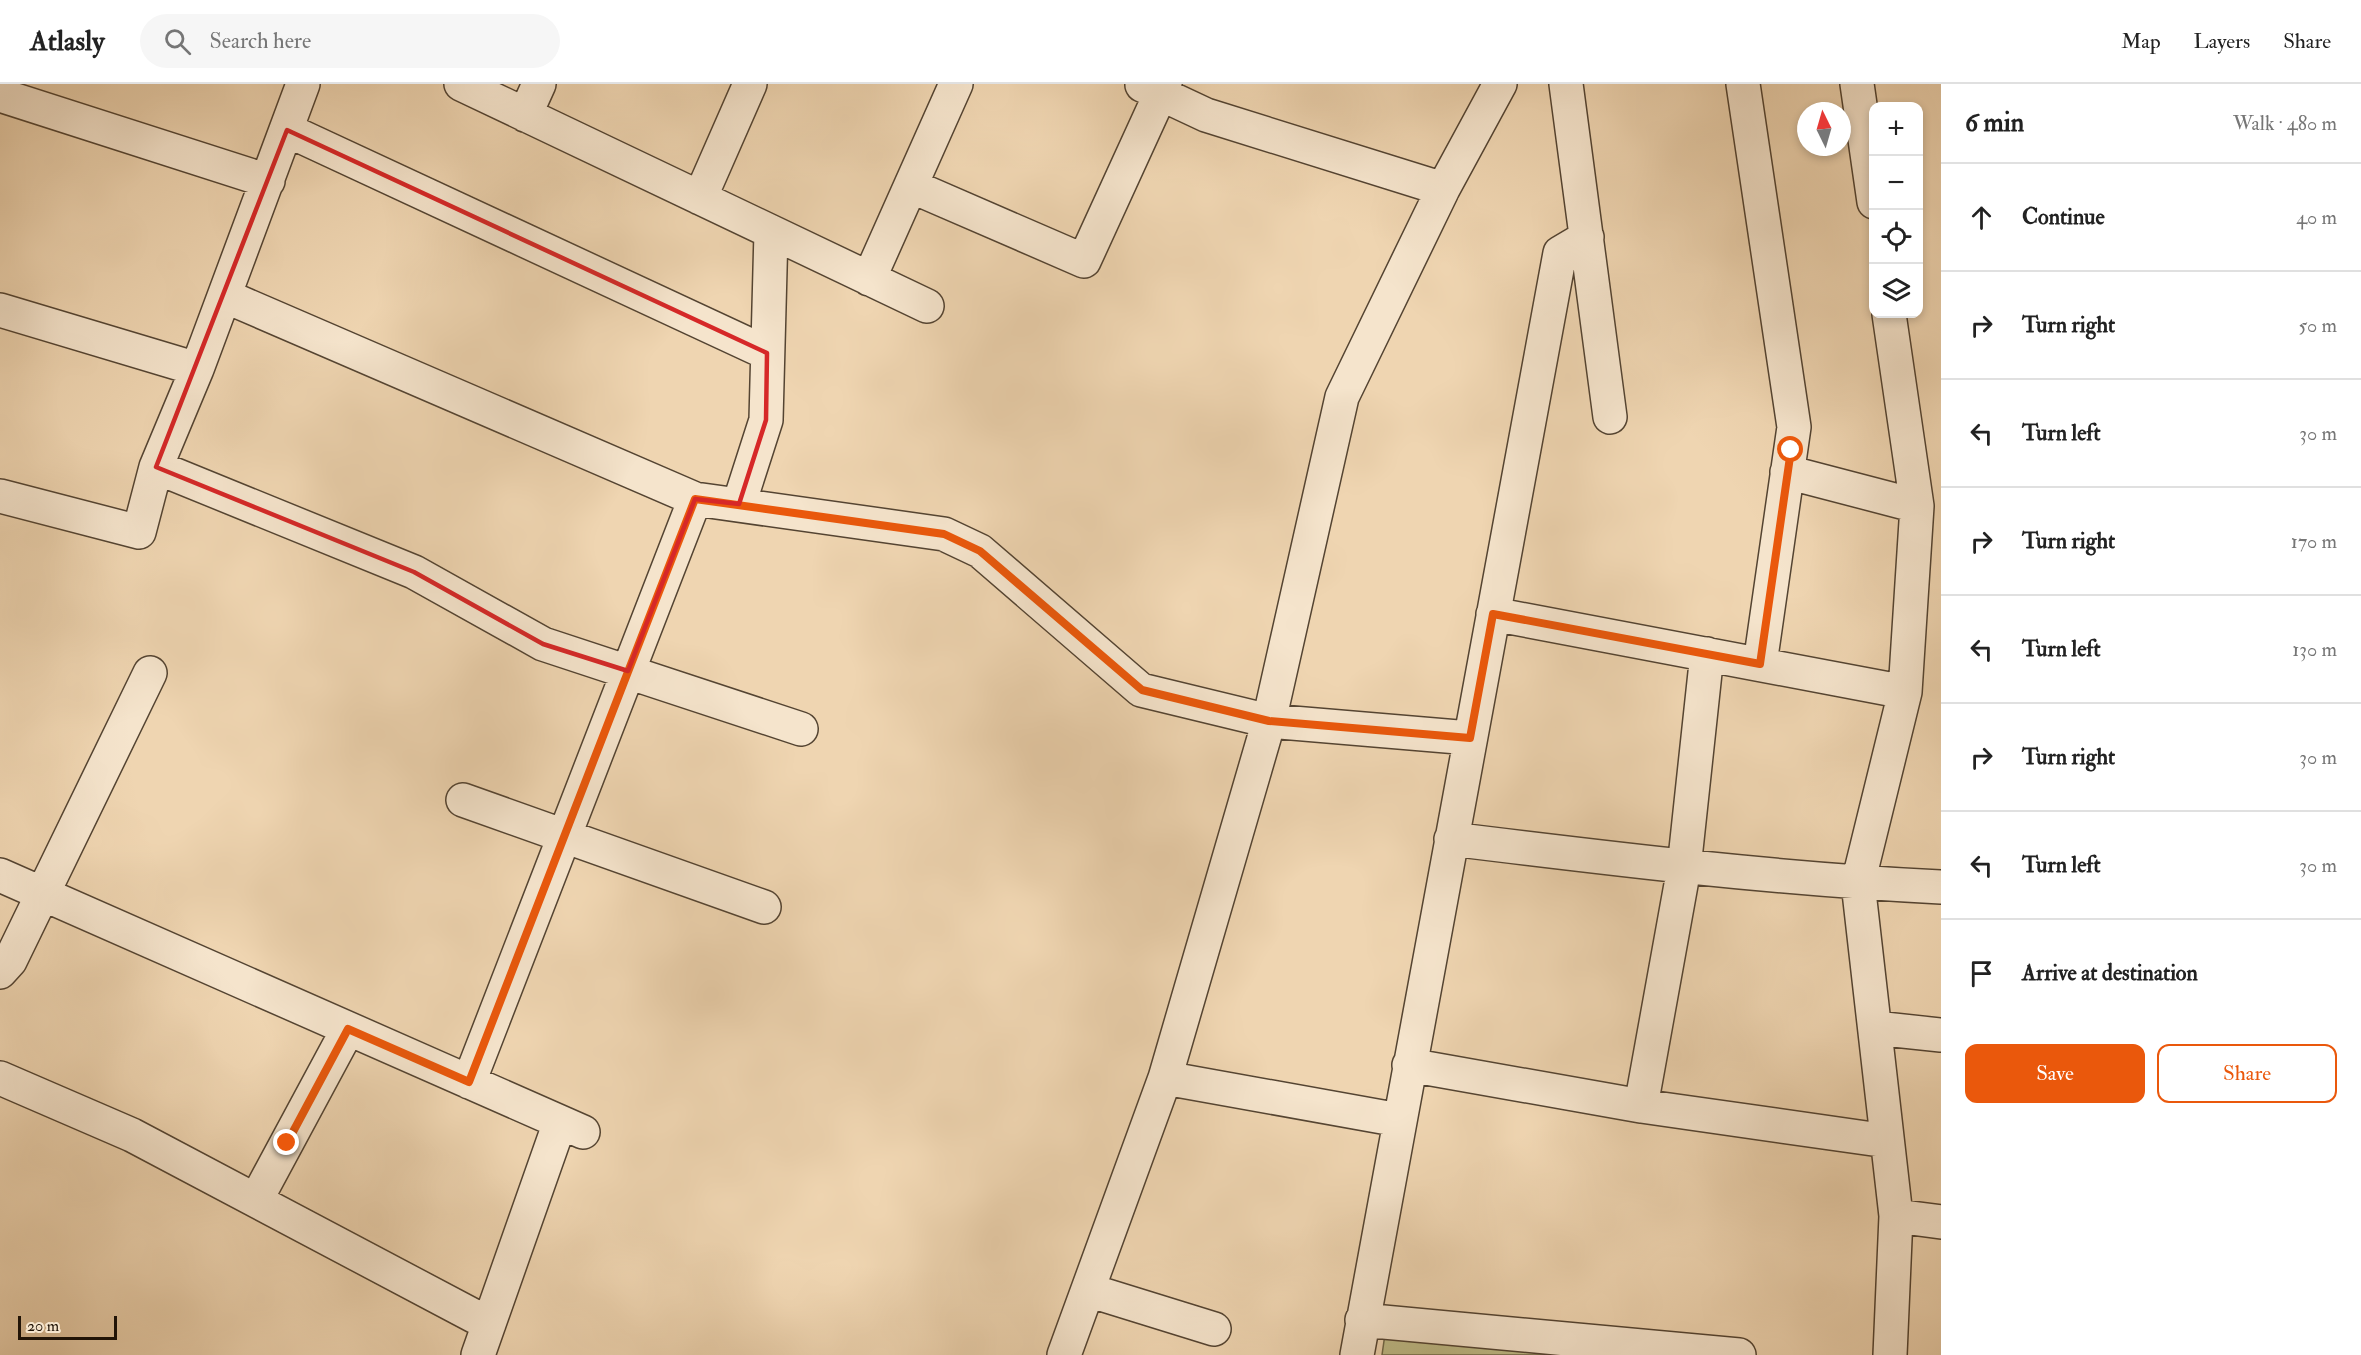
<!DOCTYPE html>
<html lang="en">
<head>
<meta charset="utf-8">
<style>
	body { margin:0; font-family:"IM FELL Double Pica",serif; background:#f6f6f6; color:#222 }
	.controls { position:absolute; right:18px; top:18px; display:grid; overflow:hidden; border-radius:12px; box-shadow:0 3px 9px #0003 }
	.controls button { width:54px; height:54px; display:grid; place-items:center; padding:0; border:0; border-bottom:2px solid #e0e0e0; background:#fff; color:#222; font:30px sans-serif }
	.compass { position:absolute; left:1797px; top:18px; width:54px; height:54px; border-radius:50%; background:#fff; box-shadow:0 3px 9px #0003; rotate:355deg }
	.scale { position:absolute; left:18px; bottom:15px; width:99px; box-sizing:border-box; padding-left:6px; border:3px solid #211407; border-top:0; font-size:16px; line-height:21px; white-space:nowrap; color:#211407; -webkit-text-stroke:4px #f5e4cc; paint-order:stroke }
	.stop { position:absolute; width:18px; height:18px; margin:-14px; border:4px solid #ea580c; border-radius:50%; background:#fff }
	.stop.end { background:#ea580c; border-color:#fff; box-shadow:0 2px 6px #0008 }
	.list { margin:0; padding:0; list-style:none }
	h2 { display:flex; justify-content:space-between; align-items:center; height:78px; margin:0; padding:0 24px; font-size:26px }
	h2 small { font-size:20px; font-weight:400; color:#767676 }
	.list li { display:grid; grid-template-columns:39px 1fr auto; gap:18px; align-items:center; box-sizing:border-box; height:108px; padding:0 24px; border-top:2px solid #e0e0e0 }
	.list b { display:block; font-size:22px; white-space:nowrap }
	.list em { font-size:20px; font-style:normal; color:#767676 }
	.actions { display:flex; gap:12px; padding:18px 24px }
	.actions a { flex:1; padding:14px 0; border:2px solid #ea580c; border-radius:12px; text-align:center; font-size:21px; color:#ea580c }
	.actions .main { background:#ea580c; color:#fff }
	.icon { flex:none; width:33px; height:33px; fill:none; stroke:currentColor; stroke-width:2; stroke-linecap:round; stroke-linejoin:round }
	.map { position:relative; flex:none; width:1941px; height:1271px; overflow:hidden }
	header { display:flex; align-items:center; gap:36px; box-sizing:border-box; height:84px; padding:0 30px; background:#fff; border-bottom:2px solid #e0e0e0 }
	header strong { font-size:28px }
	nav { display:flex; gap:33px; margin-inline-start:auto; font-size:21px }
	.search { width:420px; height:54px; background:#f6f6f6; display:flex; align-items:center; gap:15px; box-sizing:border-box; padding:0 21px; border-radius:33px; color:#767676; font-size:22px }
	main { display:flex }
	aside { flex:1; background:#fff }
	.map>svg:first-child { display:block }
	.green { fill:#bfbc88; stroke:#706848; stroke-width:1.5 }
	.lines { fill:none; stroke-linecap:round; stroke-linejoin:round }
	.minor-casing { stroke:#544432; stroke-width:36 }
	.minor { stroke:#f5e4cc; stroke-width:33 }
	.route { stroke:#ea580c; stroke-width:8 }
	.marked { fill:none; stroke:#d62828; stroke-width:4.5; stroke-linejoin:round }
</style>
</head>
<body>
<header>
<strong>Atlasly</strong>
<div class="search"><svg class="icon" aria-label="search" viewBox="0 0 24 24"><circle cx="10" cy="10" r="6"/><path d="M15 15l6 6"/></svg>Search here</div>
<nav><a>Map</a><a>Layers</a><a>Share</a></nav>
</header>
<main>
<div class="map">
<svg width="1941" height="1271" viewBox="0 0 1941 1271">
	<rect width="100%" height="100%" fill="#efd5b1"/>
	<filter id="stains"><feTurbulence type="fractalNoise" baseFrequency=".00333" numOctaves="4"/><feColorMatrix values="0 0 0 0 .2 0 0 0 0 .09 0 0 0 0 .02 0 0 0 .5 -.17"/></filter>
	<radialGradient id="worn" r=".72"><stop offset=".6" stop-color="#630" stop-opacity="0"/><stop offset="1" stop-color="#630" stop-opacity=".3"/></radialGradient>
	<path class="green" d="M1385 1250 1689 1271H1382Z"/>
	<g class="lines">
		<defs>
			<path id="minor" d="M461 0 927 222
				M1566 0 1610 333
				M1743 0 1794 343 1760 580
				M1857 0 1874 118
				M1142 1 1206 31 1443 105
				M0 11 268 97
				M525 31 539 0
				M287 46 767 269
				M911 102 1084 177 1165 0
				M700 114 750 0
				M869 195 956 0
				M225 212 695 415 944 450 980 467 1141 606 1269 637 1470 654
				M0 226 197 285
				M1889 230 1917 422 1905 608 1858 799 1896 1132 1890 1271
				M156 383 414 488 543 560 801 645
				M1787 388 1917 422
				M0 412 139 448 156 383 197 285 303 0
				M739 420 766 336 771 148
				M1493 530 1905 608
				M463 716 764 823
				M1451 755C1614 775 1777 795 1941 803
				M0 791 583 1048
				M0 888 10 877 150 589
				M1875 944 1941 951
				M1409 981 1641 1022 1887 1057
				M0 994 132 1051 489 1240
				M1165 994 1399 1036
				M469 998 695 415
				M1641 1022 1684 784 1707 570
				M256 1116 348 945
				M1896 1132 1941 1138
				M1088 1206 1214 1245
				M1362 1236 1739 1271
				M478 1271 560 1038
				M1064 1271 1165 994 1269 637 1342 313 1443 105 1500 0
				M1357 1271 1560 169 1587 153"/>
		</defs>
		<use href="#minor" class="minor-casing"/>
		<use href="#minor" class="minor"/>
	</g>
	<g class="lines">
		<path class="route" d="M287 1059 348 945 469 998 695 415 944 450 980 467 1142 606 1269 637 1470 654 1493 530 1760 580 1791 366"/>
	</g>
	<path class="marked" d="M287 46 767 269 766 336 739 420 695 415 628 587 543 560 414 488 156 383Z"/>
	<rect width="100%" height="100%" filter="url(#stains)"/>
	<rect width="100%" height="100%" fill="url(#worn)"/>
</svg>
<div class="controls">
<button>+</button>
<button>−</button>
<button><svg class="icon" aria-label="locate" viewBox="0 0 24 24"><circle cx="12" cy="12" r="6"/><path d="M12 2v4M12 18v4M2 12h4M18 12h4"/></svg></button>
<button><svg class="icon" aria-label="layers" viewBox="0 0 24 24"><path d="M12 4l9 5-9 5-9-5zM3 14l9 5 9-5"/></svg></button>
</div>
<svg class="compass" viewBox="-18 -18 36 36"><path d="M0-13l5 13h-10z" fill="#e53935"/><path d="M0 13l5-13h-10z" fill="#767676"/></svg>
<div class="scale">20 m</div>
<div class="stop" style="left:1791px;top:366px"></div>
<div class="stop end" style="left:287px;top:1059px"></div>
</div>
<aside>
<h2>6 min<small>Walk · 480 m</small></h2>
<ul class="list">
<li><svg class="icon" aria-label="ahead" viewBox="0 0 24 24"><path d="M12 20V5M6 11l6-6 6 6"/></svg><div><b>Continue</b></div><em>40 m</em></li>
<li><svg class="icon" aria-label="right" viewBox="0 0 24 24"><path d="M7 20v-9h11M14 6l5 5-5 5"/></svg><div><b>Turn right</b></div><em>50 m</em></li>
<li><svg class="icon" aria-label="left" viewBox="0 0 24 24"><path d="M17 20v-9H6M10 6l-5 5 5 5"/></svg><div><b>Turn left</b></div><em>30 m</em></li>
<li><svg class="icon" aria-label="right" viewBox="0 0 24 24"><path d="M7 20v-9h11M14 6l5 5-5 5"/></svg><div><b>Turn right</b></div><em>170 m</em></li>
<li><svg class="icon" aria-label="left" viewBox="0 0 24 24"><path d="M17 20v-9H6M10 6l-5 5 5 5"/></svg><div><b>Turn left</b></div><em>130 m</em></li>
<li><svg class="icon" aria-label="right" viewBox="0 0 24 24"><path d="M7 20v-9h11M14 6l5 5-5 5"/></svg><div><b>Turn right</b></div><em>30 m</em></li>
<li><svg class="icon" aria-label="left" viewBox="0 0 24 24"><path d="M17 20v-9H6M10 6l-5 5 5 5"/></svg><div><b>Turn left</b></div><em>30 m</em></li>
<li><svg class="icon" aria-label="arrive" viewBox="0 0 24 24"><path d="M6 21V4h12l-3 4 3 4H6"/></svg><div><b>Arrive at destination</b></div></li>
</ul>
<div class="actions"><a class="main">Save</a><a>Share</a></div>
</aside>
</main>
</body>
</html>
